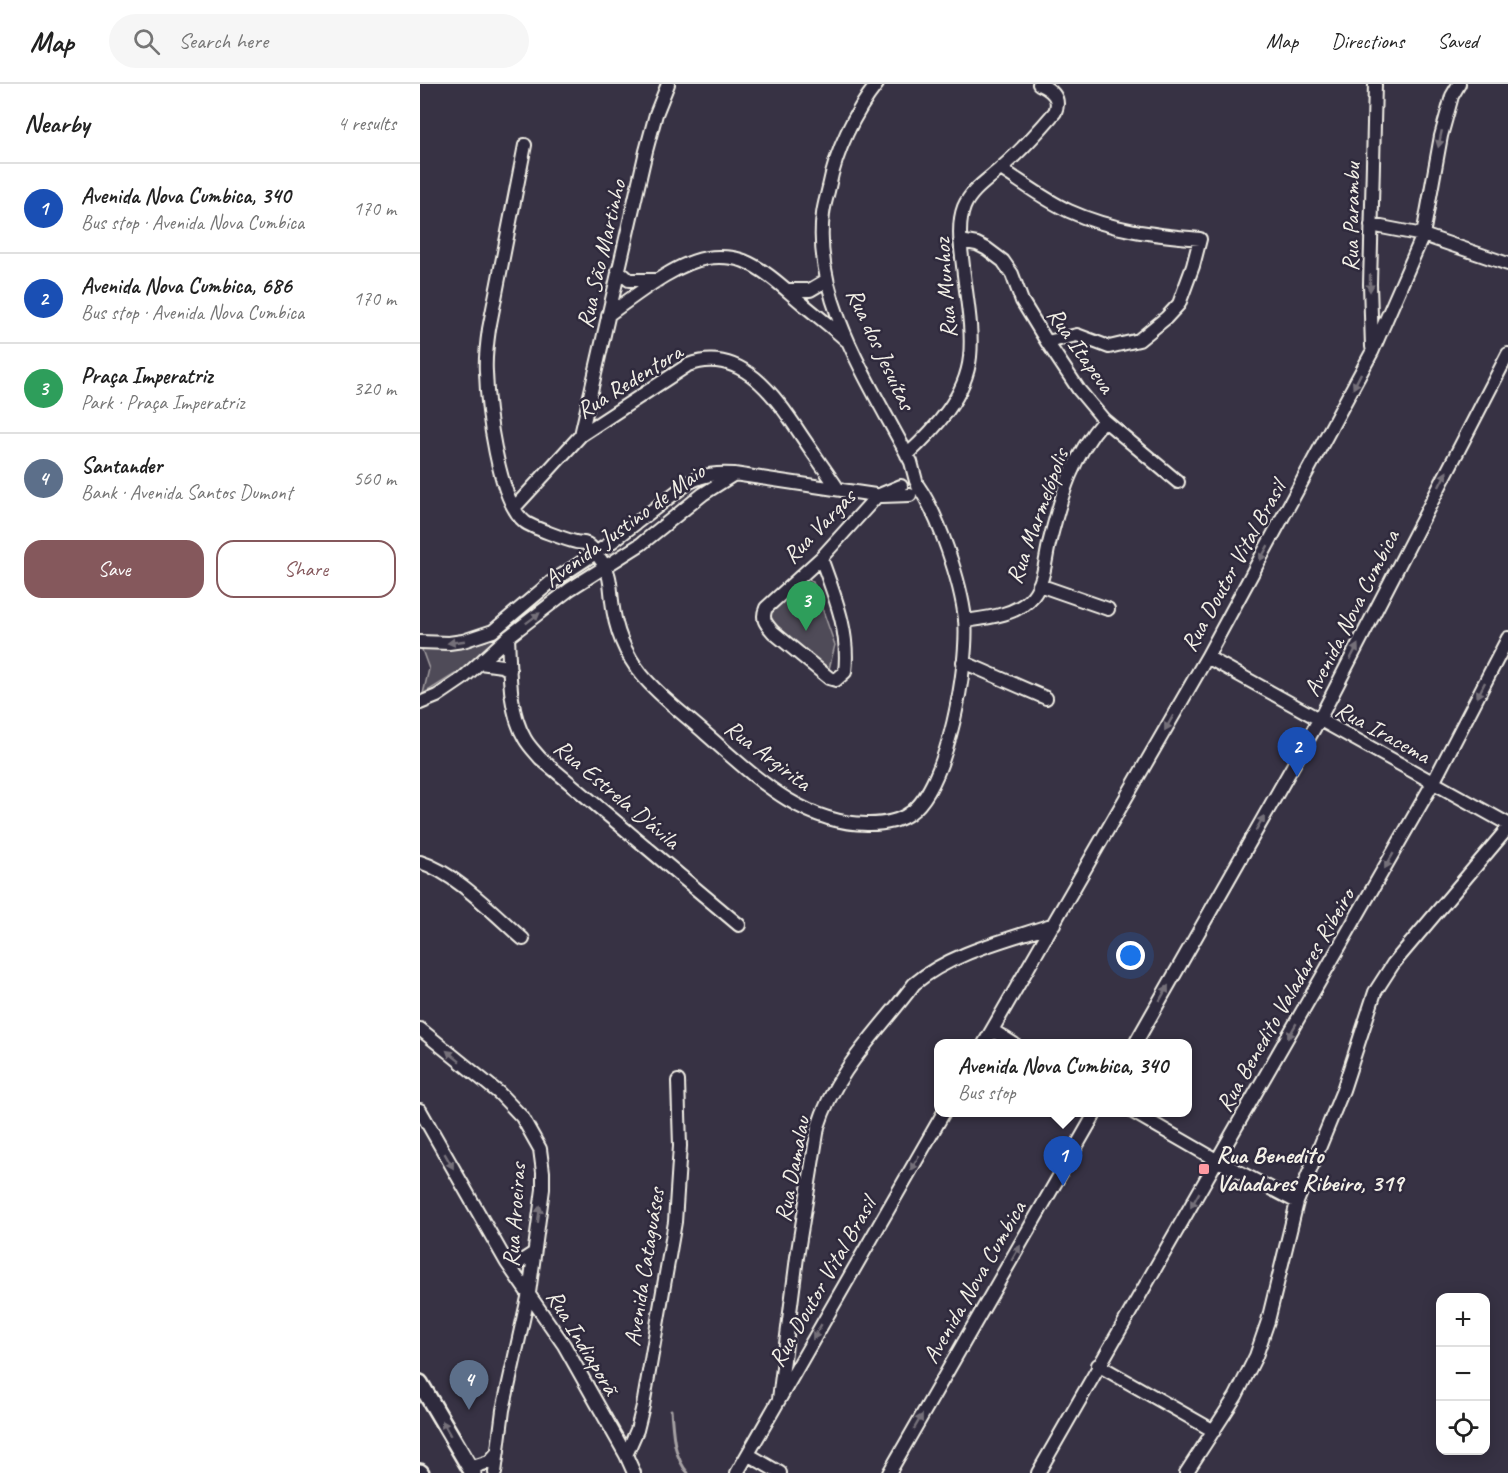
<!DOCTYPE html>
<html lang="en">
<head>
<meta charset="utf-8">
<style>
	body { margin:0; font-family:Caveat,sans-serif; background:#f6f6f6; color:#222 }
	.controls { position:absolute; right:18px; bottom:18px; display:grid; overflow:hidden; border-radius:12px; box-shadow:0 3px 15px #0003 }
	.controls button { width:54px; height:54px; display:grid; place-items:center; padding:0; border:0; border-bottom:2px solid #e0e0e0; background:#fff; color:#222; font:30px sans-serif }
	.you { position:absolute; left:711px; top:872px; width:21px; height:21px; margin:-15px; border:4px solid #fff; border-radius:50%; background:#1a73e8; box-shadow:0 0 0 9px #1a73e833 }
	.badge { display:grid; place-items:center; width:39px; height:39px; border-radius:50%; background:#85585c; color:#fff; font-size:20px; font-weight:700 }
	.pin { position:absolute; translate:-50% -50px; filter:drop-shadow(0 2px 3px #0008) }
	.pin::after { content:''; position:absolute; top:32px; width:21px; height:18px; background:inherit; clip-path:polygon(0 0,100% 0,50% 100%) }
	.popup { position:absolute; left:514px; top:955px; width:258px; height:78px; box-sizing:border-box; display:grid; place-content:center; border-radius:12px; background:#fff; filter:drop-shadow(0 2px 4px #0005); font-size:20px; white-space:nowrap; color:#767676 }
	.popup b { font-size:22px; color:#222 }
	.popup::after { content:''; position:absolute; left:50%; top:100%; margin-left:-12px; border:12px solid transparent; border-top-color:#fff }
	.list { margin:0; padding:0; list-style:none }
	h2 { display:flex; justify-content:space-between; align-items:center; height:78px; margin:0; padding:0 24px; font-size:26px }
	h2 small { font-size:20px; font-weight:400; color:#767676 }
	.list li { display:grid; grid-template-columns:39px 1fr auto; gap:18px; align-items:center; box-sizing:border-box; height:90px; padding:0 24px; border-top:2px solid #e0e0e0 }
	.list b { display:block; font-size:22px; white-space:nowrap }
	.list p { margin:0; font-size:20px; white-space:nowrap; color:#767676 }
	.list em { font-size:20px; font-style:normal; color:#767676 }
	.actions { display:flex; gap:12px; padding:18px 24px }
	.actions a { flex:1; padding:14px 0; border:2px solid #85585c; border-radius:18px; text-align:center; font-size:21px; color:#85585c }
	.actions .main { background:#85585c; color:#fff }
	.icon { flex:none; width:33px; height:33px; fill:none; stroke:currentColor; stroke-width:2; stroke-linecap:round; stroke-linejoin:round }
	.map { position:relative; flex:none; width:1088px; height:1389px; overflow:hidden }
	header { display:flex; align-items:center; gap:36px; box-sizing:border-box; height:84px; padding:0 30px; background:#fff; border-bottom:2px solid #e0e0e0 }
	header strong { font-size:28px }
	nav { display:flex; gap:33px; margin-inline-start:auto; font-size:21px }
	.search { width:420px; height:54px; background:#f6f6f6; display:flex; align-items:center; gap:15px; box-sizing:border-box; padding:0 21px; border-radius:33px; color:#767676; font-size:22px }
	main { display:flex }
	aside { flex:1; background:#fff }
	.map>svg:first-child { display:block }
	.green { fill:#504b59; stroke:#a29ea0; stroke-width:1.5 }
	.lines { fill:none; stroke-linecap:round; stroke-linejoin:round }
	.stream { stroke:#a6a2a4; stroke-width:3 }
	.minor-casing { stroke:#f4f1e8; stroke-width:16 }
	.major-casing { stroke:#f4f1e8; stroke-width:20 }
	.minor { stroke:#2f2a3d; stroke-width:12 }
	.major { stroke:#2f2a3d; stroke-width:15 }
	.oneway { fill:#747079 }
	.poi-dot { fill:#ff9aa2; stroke:#2f2a3d; stroke-width:2 }
	.labels { text-anchor:middle; stroke-width:5; stroke-linejoin:round; paint-order:stroke }
	.street-label { font-size:24px; fill:#f4f1e8; stroke:#2f2a3d }
	.poi-label { font-size:24px; font-weight:bold; fill:#f4f1e8; stroke:#2f2a3d; text-anchor:start }
</style>
</head>
<body>
<header>
<strong>Map</strong>
<div class="search"><svg class="icon" aria-label="search" viewBox="0 0 24 24"><circle cx="10" cy="10" r="6"/><path d="M15 15l6 6"/></svg>Search here</div>
<nav><a>Map</a><a>Directions</a><a>Saved</a></nav>
</header>
<main>
<aside>
<h2>Nearby<small>4 results</small></h2>
<ul class="list">
<li><span class="badge" style="background:#1a4fb4">1</span><div><b>Avenida Nova Cumbica, 340</b><p>Bus stop · Avenida Nova Cumbica</p></div><em>170 m</em></li>
<li><span class="badge" style="background:#1a4fb4">2</span><div><b>Avenida Nova Cumbica, 686</b><p>Bus stop · Avenida Nova Cumbica</p></div><em>170 m</em></li>
<li><span class="badge" style="background:#2e9e5b">3</span><div><b>Praça Imperatriz</b><p>Park · Praça Imperatriz</p></div><em>320 m</em></li>
<li><span class="badge" style="background:#5c6f8a">4</span><div><b>Santander</b><p>Bank · Avenida Santos Dumont</p></div><em>560 m</em></li>
</ul>
<div class="actions"><a class="main">Save</a><a>Share</a></div>
</aside>
<div class="map">
<svg width="1088" height="1389" viewBox="0 0 1088 1389">
	<rect width="100%" height="100%" fill="#373244"/>
	<filter id="ink" filterUnits="userSpaceOnUse"><feTurbulence type="fractalNoise" baseFrequency=".0167" numOctaves="2"/><feDisplacementMap in="SourceGraphic" scale="12" xChannelSelector="R" yChannelSelector="G"/><feConvolveMatrix kernelMatrix="1 2 1 2 8 2 1 2 1" color-interpolation-filters="sRGB"/></filter>
	<g filter="url(#ink)">
		<path class="green" d="M168 478 170 485 154 494 40 587 3 610 9 585 1 563H42L66 557 148 489Z
			M388 495 393 498 415 561 408 589 347 532Z"/>
		<g class="lines">
			<path class="stream" d="M251 1326C253 1348 253 1372 268 1389"/>
			<defs>
				<path id="minor" d="M457 0C434 29 416 67 409 103 407 112 404 121 403 130 392 216 453 304 491 378L496 397
					M105 61 69 245C67 259 65 274 66 288 67 323 78 417 105 438 111 443 147 456 156 458 159 459 163 458 167 460 172 462 177 471 181 476 191 490 190 501 192 517 195 545 204 569 222 591 240 613 265 631 286 650 333 691 382 741 449 740 463 740 478 738 490 729 528 703 549 579 545 535 541 499 519 432 498 402
					M581 85C603 99 625 116 649 127 691 146 734 151 780 155L773 182 759 220 746 234 719 256 689 263 657 251 627 258
					M951 141 1003 151 1088 180
					M540 157 557 160 567 165 583 177 592 190 602 217 627 258 659 306 684 336 758 398
					M198 186 209 196H238
					M367 206H390L407 196
					M188 231C215 212 255 179 287 174 298 172 314 173 324 177 346 186 365 205 383 220 397 232 412 243 426 256
					M952 263 950 200 955 0
					M161 351 226 67 236 30 248 0
					M487 371C515 345 546 312 550 273 553 243 546 212 543 182 541 164 537 141 544 123 551 106 568 96 581 84 601 67 618 48 635 28 641 14 632 6 619 0
					M94 424 161 351 268 281C321 261 356 313 381 351 393 369 406 387 418 405
					M401 474C414 511 430 547 425 588L416 596 409 594 353 548C346 540 341 535 346 524L401 474 457 412 481 402
					M619 501 688 525
					M545 537C567 534 598 531 613 512 625 497 625 474 630 456 642 409 652 373 684 336
					M88 553C90 586 88 626 105 655 109 662 115 668 120 674L319 841
					M0 558 29 559 43 557 73 547 130 499 189 460 268 399C284 390 297 389 314 390L462 412 490 411
					M787 573 1088 740
					M543 578 626 614
					M60 579 82 582 90 586
					M0 619 17 612 42 595 88 553 150 505 221 460 283 410 313 391
					M0 778C36 789 74 830 103 855
					M0 945 79 1009 102 1033 120 1065 123 1088V1105L109 1209 83 1326 75 1389
					M572 946 594 960
					M564 960 787 573 952 268 1003 151 1021 52 1032 12 1039 0
					M715 960 899 636 1088 270
					M0 1026 87 1179 144 1261 206 1371 214 1389
					M713 1028 798 1077 877 1118
					M87 1179 100 1178 114 1169
					M678 1281 794 1347
					M359 1315 377 1173 398 1043C415 987 460 946 494 900 532 868 588 856 634 840
					M206 1371 217 1346 223 1322 255 1138 260 1062 258 997
					M329 1371 360 1389
					M50 1384 69 1378 78 1368
					M317 1389 524 1028
					M469 1389 676 1028
					M618 1389 1013 699 1088 554
					M766 1389 816 1312 836 1272 848 1237 877 1118 923 1006 955 908 973 880 1088 744"/>
				<path id="major" d="M0 1299 53 1389
					M0 1388 1 1389"/>
			</defs>
			<use href="#minor" class="minor-casing"/>
			<use href="#major" class="major-casing"/>
			<use href="#minor" class="minor"/>
			<use href="#major" class="major"/>
		</g>
		<defs><path id="oneway-solid" d="M-6-.8H1V-3.2L6.5 0L1 3.2V.8H-6Z" transform="scale(1.5)"/></defs>
		<g class="oneway">
			<use href="#oneway-solid" transform="translate(1020 55) rotate(102)"/>
			<use href="#oneway-solid" transform="translate(950 199) rotate(90)"/>
			<use href="#oneway-solid" transform="translate(937 297) rotate(117)"/>
			<use href="#oneway-solid" transform="translate(1023 395) rotate(-63)"/>
			<use href="#oneway-solid" transform="translate(844 469) rotate(119)"/>
			<use href="#oneway-solid" transform="translate(113 534) rotate(-37)"/>
			<use href="#oneway-solid" transform="translate(36 558) rotate(172)"/>
			<use href="#oneway-solid" transform="translate(934 568) rotate(-63)"/>
			<use href="#oneway-solid" transform="translate(1061 606) rotate(117)"/>
			<use href="#oneway-solid" transform="translate(749 639) rotate(120)"/>
			<use href="#oneway-solid" transform="translate(840 739) rotate(-60)"/>
			<use href="#oneway-solid" transform="translate(969 777) rotate(120)"/>
			<use href="#oneway-solid" transform="translate(744 909) rotate(-60)"/>
			<use href="#oneway-solid" transform="translate(872 947) rotate(120)"/>
			<use href="#oneway-solid" transform="translate(33 972) rotate(-141)"/>
			<use href="#oneway-solid" transform="translate(29 1077) rotate(60)"/>
			<use href="#oneway-solid" transform="translate(495 1079) rotate(120)"/>
			<use href="#oneway-solid" transform="translate(775 1116) rotate(120)"/>
			<use href="#oneway-solid" transform="translate(119 1130) rotate(-82)"/>
			<use href="#oneway-solid" transform="translate(596 1169) rotate(-60)"/>
			<use href="#oneway-solid" transform="translate(397 1248) rotate(120)"/>
			<use href="#oneway-solid" transform="translate(498 1338) rotate(-60)"/>
			<use href="#oneway-solid" transform="translate(26 1344) rotate(-120)"/>
		</g>
	</g>
	<rect class="poi-dot" x="778" y="1079" width="12" height="12" rx="3"/>
	<g class="labels">
		<g class="street-label">
			<text transform="translate(931 133) rotate(-89)" y="8">Rua Parambu</text>
			<text transform="translate(181 170) rotate(-77)" y="8">Rua São Martinho</text>
			<text transform="translate(525 204) rotate(-94)" y="8">Rua Munhoz</text>
			<text transform="translate(461 265) rotate(65)" y="8">Rua dos Jesuítas</text>
			<text transform="translate(661 266) rotate(55)" y="8">Rua Itapeva</text>
			<text transform="translate(209 297) rotate(-32)" y="8">Rua Redentora</text>
			<text transform="translate(617 432) rotate(-70)" y="8">Rua Marmelópolis</text>
			<text transform="translate(204 441) rotate(-36)" y="8">Avenida Justino de Maio</text>
			<text transform="translate(399 442) rotate(-46)" y="8">Rua Vargas</text>
			<text transform="translate(813 482) rotate(-61)" y="8">Rua Doutor Vital Brasil</text>
			<text transform="translate(931 529) rotate(-63)" y="8">Avenida Nova Cumbica</text>
			<text transform="translate(963 648) rotate(29)" y="8">Rua Iracema</text>
			<text transform="translate(348 671) rotate(37)" y="8">Rua Argirita</text>
			<text transform="translate(197 710) rotate(40)" y="8">Rua Estrela D'ávila</text>
			<text transform="translate(865 916) rotate(-60)" y="8">Rua Benedito Valadares Ribeiro</text>
			<text transform="translate(372 1085) rotate(-79)" y="8">Rua Damalau</text>
			<text transform="translate(94 1131) rotate(-86)" y="8">Rua Aroeiras</text>
			<text transform="translate(224 1183) rotate(-81)" y="8">Avenida Cataguáses</text>
			<text transform="translate(402 1198) rotate(-60)" y="8">Rua Doutor Vital Brasil</text>
			<text transform="translate(554 1198) rotate(-60)" y="8">Avenida Nova Cumbica</text>
			<text transform="translate(163 1258) rotate(59)" y="8">Rua Indiaporã</text>
		</g>
		<g class="poi-label">
			<text x="796" y="1079">Rua Benedito<tspan x="796" dy="28">Valadares Ribeiro, 319</tspan></text>
		</g>
	</g>
</svg>
<div class="controls">
<button>+</button>
<button>−</button>
<button><svg class="icon" aria-label="locate" viewBox="0 0 24 24"><circle cx="12" cy="12" r="6"/><path d="M12 2v4M12 18v4M2 12h4M18 12h4"/></svg></button>
</div>
<div class="you"></div>
<div class="pin badge" style="left:643px;top:1102px;background:#1a4fb4">1</div>
<div class="popup"><b>Avenida Nova Cumbica, 340</b>Bus stop</div>
<div class="pin badge" style="left:877px;top:693px;background:#1a4fb4">2</div>
<div class="pin badge" style="left:386px;top:547px;background:#2e9e5b">3</div>
<div class="pin badge" style="left:49px;top:1326px;background:#5c6f8a">4</div>
</div>
</main>
</body>
</html>
